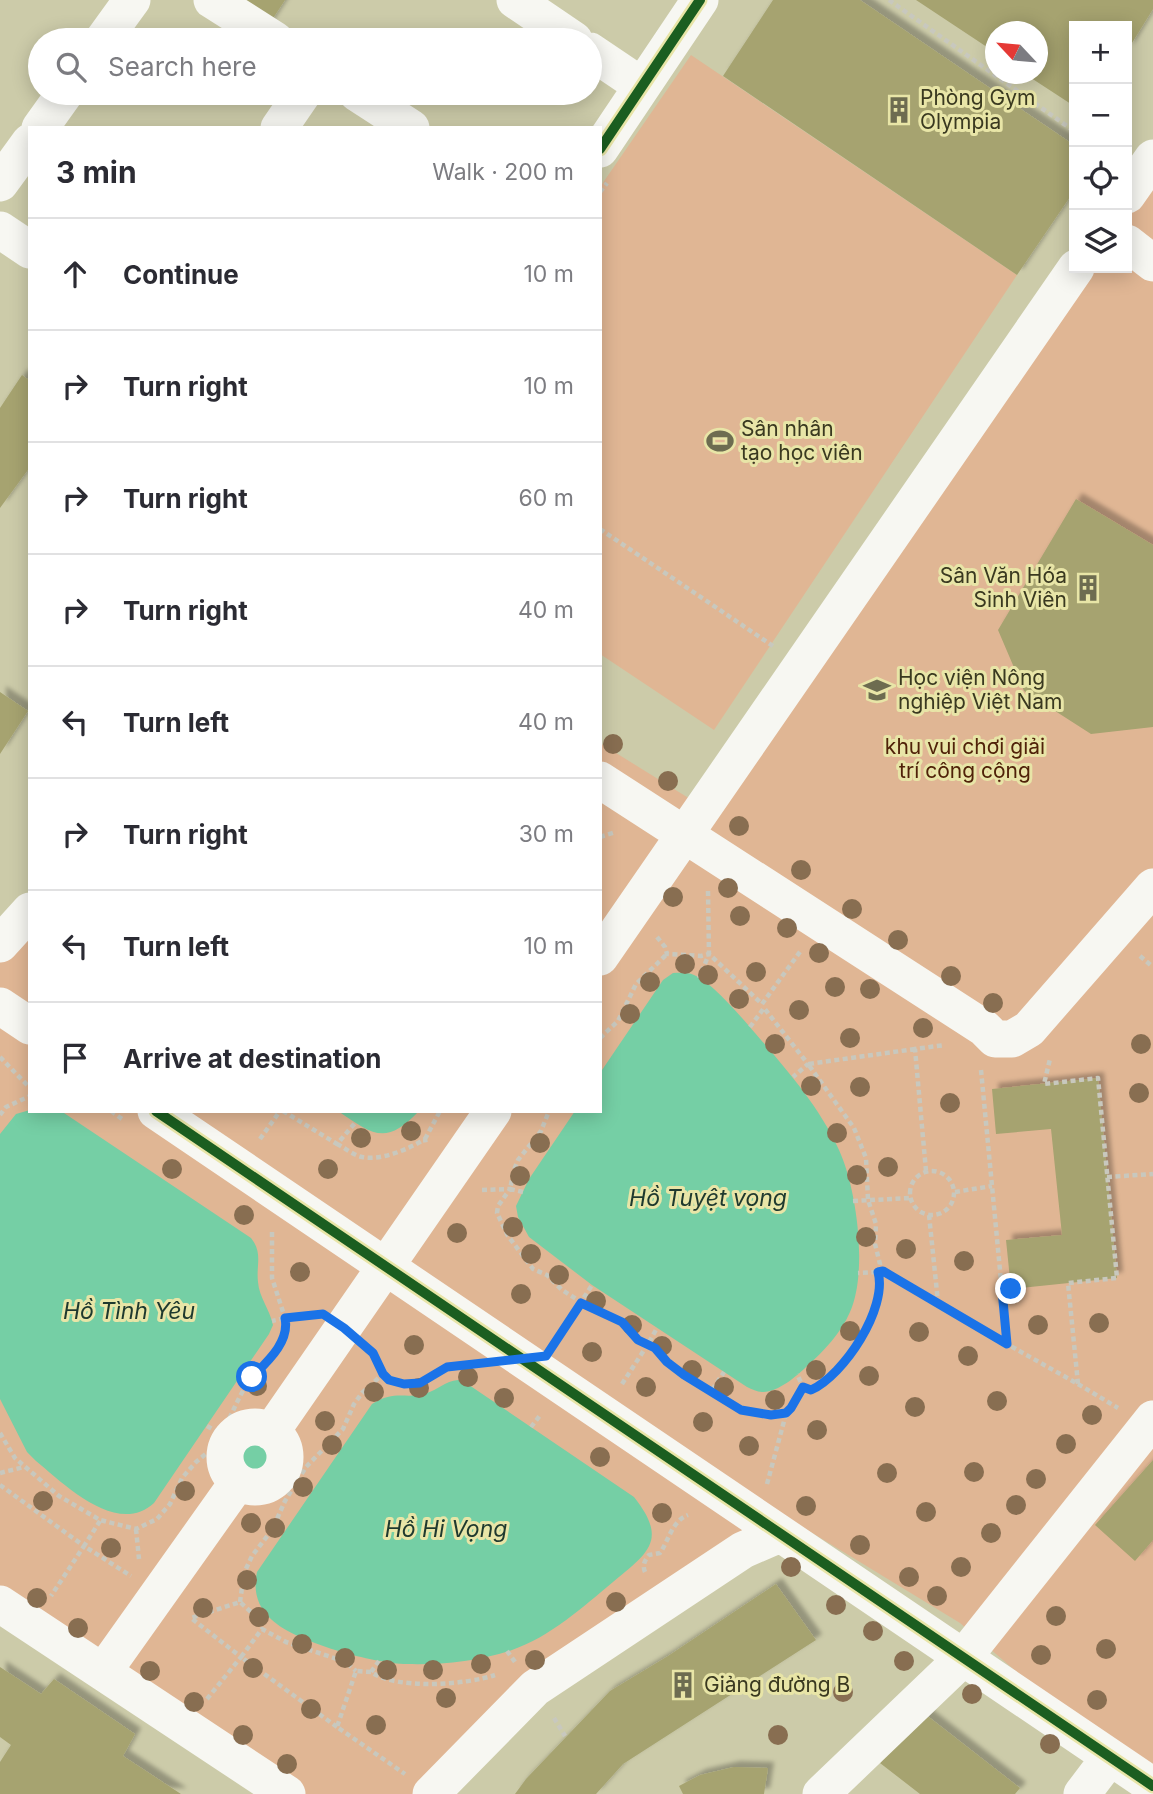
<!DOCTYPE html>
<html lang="en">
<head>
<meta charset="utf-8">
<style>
	body { margin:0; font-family:Inter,sans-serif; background:#f2f2f3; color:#2b2b33 }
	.controls { position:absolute; right:21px; top:21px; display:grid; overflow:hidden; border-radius:0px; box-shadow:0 4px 18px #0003 }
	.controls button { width:63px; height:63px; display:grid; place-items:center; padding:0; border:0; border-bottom:2px solid #e1e1e2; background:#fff; color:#2b2b33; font:35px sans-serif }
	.compass { position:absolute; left:985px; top:21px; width:63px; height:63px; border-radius:50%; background:#fff; box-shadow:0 4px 18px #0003; rotate:296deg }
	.stop { position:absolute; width:21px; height:21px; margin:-16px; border:5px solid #1a73e8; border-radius:50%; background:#fff }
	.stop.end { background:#1a73e8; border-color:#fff; box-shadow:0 2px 7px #0008 }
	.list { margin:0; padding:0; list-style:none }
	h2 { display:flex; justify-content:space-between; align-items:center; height:91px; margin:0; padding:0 28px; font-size:30px }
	h2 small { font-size:23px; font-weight:400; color:#7c7c81 }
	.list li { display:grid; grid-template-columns:46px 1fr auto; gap:21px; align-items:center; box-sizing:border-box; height:112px; padding:0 28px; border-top:2px solid #e1e1e2 }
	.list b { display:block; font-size:26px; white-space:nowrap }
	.list em { font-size:23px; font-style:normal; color:#7c7c81 }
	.icon { flex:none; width:38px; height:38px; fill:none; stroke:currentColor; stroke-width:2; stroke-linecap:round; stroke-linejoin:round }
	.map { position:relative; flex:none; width:1153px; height:1794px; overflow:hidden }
	.search { position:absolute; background:#fff; box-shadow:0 4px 18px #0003; left:28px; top:28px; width:574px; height:77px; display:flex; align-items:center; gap:18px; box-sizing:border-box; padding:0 24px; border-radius:38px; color:#7c7c81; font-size:26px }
	.panel { position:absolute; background:#fff; box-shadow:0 4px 18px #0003; left:28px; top:126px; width:574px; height:987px; border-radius:0px }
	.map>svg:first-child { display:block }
	.green { fill:#e0b694 }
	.water { fill:#75cfa5 }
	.building { fill:#a6a370; filter:url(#shadow) }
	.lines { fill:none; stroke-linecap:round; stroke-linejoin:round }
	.path { stroke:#c8c8be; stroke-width:4.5; stroke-dasharray:5 3.5; stroke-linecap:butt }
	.minor { stroke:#f7f7f2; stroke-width:37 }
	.cycleway-casing { stroke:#e8e5a7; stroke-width:15 }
	.cycleway { stroke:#1b5e20; stroke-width:10 }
	.tree { fill:#886e51 }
	.route { stroke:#1a73e8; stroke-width:9 }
	.labels { text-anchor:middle; stroke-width:6; stroke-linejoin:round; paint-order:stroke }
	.poi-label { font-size:21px; fill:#3a3920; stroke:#e8e5a7; text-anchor:start }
	.park-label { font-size:21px; fill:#502209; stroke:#e8e5a7 }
	.water-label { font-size:23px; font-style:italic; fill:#1e392e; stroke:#e8e5a7 }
</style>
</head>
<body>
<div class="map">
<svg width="1153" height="1794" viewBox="0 0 1153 1794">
	<defs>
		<filter id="shadow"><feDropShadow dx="6" dy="-6" stdDeviation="2" flood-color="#0004"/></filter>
	</defs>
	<rect width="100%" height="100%" fill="#cccba9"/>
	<path class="green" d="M691 55 1017 275 714 730 600 654V187Z
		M1153 157V1789L960 1623 791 1520 535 1688 431 1794H287L0 1604V943L30 910V1111H600V743L703 807 1076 268H1127V195Z"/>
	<path class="water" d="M673 973C680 973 687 972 694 975 712 982 742 1018 755 1033 786 1069 819 1106 839 1150 857 1189 868 1272 850 1312 841 1333 824 1351 807 1366 797 1376 777 1393 762 1392 757 1392 752 1389 747 1387L592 1285 529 1237 518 1217 516 1206 529 1179 575 1111H600V1073L663 980Z
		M30 1110 61 1111 251 1238C263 1253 256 1264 258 1282 259 1297 270 1310 273 1325L269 1334 154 1503C117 1537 64 1484 36 1461L27 1452 0 1399V1134L16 1114Z
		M338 1111H419C386 1146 373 1135 338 1111Z
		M458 1380 469 1385 634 1497C668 1540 649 1552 613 1582 583 1607 550 1637 512 1650 479 1661 442 1665 407 1664 375 1664 295 1642 272 1620 257 1607 253 1590 257 1572L372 1404C396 1389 405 1400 427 1393 438 1390 445 1381 458 1380Z
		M231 1458a25 25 0 1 1 50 0a25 25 0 1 1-50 0Z"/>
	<path class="building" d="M229 0H285L268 26Z
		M773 0H860L1074 145V191L1017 275 723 76Z
		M916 0H1153V9L1127 51V26H1074V106L1025 74H1038V32H996V53Z
		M22 375 30 381V467L0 508V408Z
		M1076 499 1153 545V727L1091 734 1024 691 998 630Z
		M0 692 28 711 0 754Z
		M1098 1078 1117 1278 1011 1289 1006 1240 1062 1235 1051 1129 996 1134 992 1089Z
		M1153 1460V1540L1135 1561 1095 1525Z
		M776 1584 816 1640 623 1764 596 1794H515L526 1779 610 1691 668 1656Z
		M0 1667 41 1694 54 1679 135 1734 123 1756 181 1794H0V1762L11 1745 0 1737Z
		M921 1711 1020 1788 1015 1794H920L880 1763Z
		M734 1767 768 1768 764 1794H683L679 1786 700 1775Z"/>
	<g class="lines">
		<path class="path" d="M889 0 1074 131
			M600 192 607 183
			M600 529 773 646
			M600 837 616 832
			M708 891 709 954 762 1004
			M657 937 665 947 667 954 701 956 709 954 699 978
			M1140 956 1153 967
			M762 1004 802 949
			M750 1027 764 1008 808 1064 793 1077
			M600 1038 618 1021 636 984 667 954
			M915 1049 808 1064 854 1128 866 1158 868 1200 876 1224 875 1244 880 1264 878 1272 883 1271 938 1302
			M0 1057 30 1088
			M981 1070 1007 1344 1078 1384 1068 1283 1117 1278 1098 1078 1044 1084 1050 1059
			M111 1111 122 1119
			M283 1111 337 1144 355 1123
			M0 1115 6 1107 30 1096
			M260 1139 280 1111
			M425 1139 440 1111
			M337 1144C345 1148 353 1155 362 1157 381 1161 409 1149 425 1139L426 1145
			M910 1193a22 22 0 1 1 44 0a22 22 0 1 1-44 0Z
			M926 1171 915 1049 945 1045
			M1107 1177 1153 1174
			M482 1190 510 1189 498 1206 497 1213 508 1236 533 1269 547 1275 562 1290 581 1302 592 1285
			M523 1192 510 1189 514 1170 518 1160 541 1131 549 1111
			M955 1192 992 1186
			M853 1201 910 1198
			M929 1215 938 1302 1006 1343
			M272 1232V1278L285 1318 310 1315
			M557 1340 581 1302 614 1317 638 1340 648 1344 657 1328
			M383 1374C405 1396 424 1379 444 1369 451 1366 459 1366 466 1365
			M622 1384 648 1344 684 1375 712 1390 724 1372
			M1078 1384 1118 1408
			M803 1387 811 1390C844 1375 888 1308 878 1272L858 1273
			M712 1390C727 1404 769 1428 789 1411 796 1405 799 1395 803 1387L797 1374
			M207 1426 221 1434C230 1419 238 1398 247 1384 260 1364 292 1347 285 1318L272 1321
			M531 1427 541 1414
			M0 1433 15 1458 59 1496 100 1520 136 1529 157 1519 170 1504 182 1478 196 1462 213 1448 221 1434
			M0 1473 24 1467
			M767 1484 786 1414
			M0 1485 84 1546 51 1596
			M100 1521 84 1546 131 1576
			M136 1529 139 1559
			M645 1572C642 1565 645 1560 649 1555L660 1553C669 1540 672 1521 688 1515
			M240 1602 244 1573 252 1556 272 1530 285 1501 306 1467 343 1429 354 1404 362 1393 383 1374 373 1353 370 1350
			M507 1651 515 1662
			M379 1661 371 1672C397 1690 465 1685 495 1675
			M371 1672 356 1671 337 1727 405 1774
			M207 1699 241 1657 191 1618 240 1602 251 1612
			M554 1718 565 1736
			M337 1727 241 1657 262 1629 286 1642 346 1662 356 1671"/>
		<path class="minor" d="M212 0 275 40
			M515 0 574 40
			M103 40 132 0
			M590 51 642 86
			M357 93 411 128
			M40 128 65 93
			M279 128 303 93
			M600 149 700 0
			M0 183 30 142
			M1127 195 1153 158
			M0 230 30 250
			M1127 243 1153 263
			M600 780 984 1028 995 1039H1012L1029 1029 1153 887
			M0 944 30 911
			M600 957 1076 268
			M0 1006 30 1026
			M156 1111 1153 1786
			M225 1457a30 30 0 1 1 60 0a30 30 0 1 1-60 0Z
			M271 1432 493 1111
			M0 1604 287 1794
			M103 1672 238 1482
			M431 1794 535 1688 743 1550 780 1534
			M821 1794 963 1658 1153 1419
			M1082 1794 1110 1757"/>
		<defs>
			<path id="cycleway" d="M600 149 700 0
				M156 1111 1153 1786"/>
		</defs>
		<use href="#cycleway" class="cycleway-casing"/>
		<use href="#cycleway" class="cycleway"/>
	</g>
	<g class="tree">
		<circle cx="613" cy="744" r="10"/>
		<circle cx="668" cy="781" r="10"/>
		<circle cx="739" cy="826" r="10"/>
		<circle cx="801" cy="870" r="10"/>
		<circle cx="728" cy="888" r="10"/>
		<circle cx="673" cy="897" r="10"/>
		<circle cx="852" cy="909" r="10"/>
		<circle cx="740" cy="916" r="10"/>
		<circle cx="787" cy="928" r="10"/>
		<circle cx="898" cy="940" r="10"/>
		<circle cx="819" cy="953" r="10"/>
		<circle cx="685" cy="964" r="10"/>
		<circle cx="756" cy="972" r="10"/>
		<circle cx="708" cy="975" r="10"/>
		<circle cx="951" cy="976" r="10"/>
		<circle cx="650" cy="982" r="10"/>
		<circle cx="835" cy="987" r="10"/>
		<circle cx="870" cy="989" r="10"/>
		<circle cx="739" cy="999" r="10"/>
		<circle cx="993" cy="1003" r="10"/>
		<circle cx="799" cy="1010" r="10"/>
		<circle cx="630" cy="1014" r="10"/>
		<circle cx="923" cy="1028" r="10"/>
		<circle cx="850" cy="1038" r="10"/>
		<circle cx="775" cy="1044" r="10"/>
		<circle cx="1141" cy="1044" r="10"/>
		<circle cx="811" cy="1086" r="10"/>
		<circle cx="860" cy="1087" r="10"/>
		<circle cx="1139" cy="1093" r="10"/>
		<circle cx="950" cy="1103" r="10"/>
		<circle cx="411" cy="1131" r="10"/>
		<circle cx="837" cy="1133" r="10"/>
		<circle cx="361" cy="1138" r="10"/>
		<circle cx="540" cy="1143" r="10"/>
		<circle cx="888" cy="1167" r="10"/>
		<circle cx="172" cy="1169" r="10"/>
		<circle cx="328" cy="1169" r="10"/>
		<circle cx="857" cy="1175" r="10"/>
		<circle cx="520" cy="1176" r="10"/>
		<circle cx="244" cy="1215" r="10"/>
		<circle cx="513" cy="1227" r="10"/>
		<circle cx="457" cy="1233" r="10"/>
		<circle cx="866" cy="1237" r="10"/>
		<circle cx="906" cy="1249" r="10"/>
		<circle cx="531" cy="1254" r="10"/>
		<circle cx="964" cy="1261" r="10"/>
		<circle cx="300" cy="1272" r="10"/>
		<circle cx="559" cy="1275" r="10"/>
		<circle cx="521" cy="1294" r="10"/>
		<circle cx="596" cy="1301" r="10"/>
		<circle cx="1099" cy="1323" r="10"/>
		<circle cx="632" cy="1325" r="10"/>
		<circle cx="1038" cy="1325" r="10"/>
		<circle cx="850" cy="1331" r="10"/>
		<circle cx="919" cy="1332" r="10"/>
		<circle cx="414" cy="1345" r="10"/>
		<circle cx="662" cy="1346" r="10"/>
		<circle cx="592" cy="1352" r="10"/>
		<circle cx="968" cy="1356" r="10"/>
		<circle cx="692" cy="1370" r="10"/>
		<circle cx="816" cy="1370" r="10"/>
		<circle cx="869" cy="1376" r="10"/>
		<circle cx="468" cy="1377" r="10"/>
		<circle cx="257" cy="1386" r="10"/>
		<circle cx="646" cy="1387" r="10"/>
		<circle cx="724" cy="1387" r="10"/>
		<circle cx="419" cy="1388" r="10"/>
		<circle cx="374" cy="1392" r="10"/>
		<circle cx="504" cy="1398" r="10"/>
		<circle cx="775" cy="1400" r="10"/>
		<circle cx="997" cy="1401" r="10"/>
		<circle cx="915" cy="1407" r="10"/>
		<circle cx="1092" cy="1415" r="10"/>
		<circle cx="325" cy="1421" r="10"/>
		<circle cx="703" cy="1422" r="10"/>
		<circle cx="817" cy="1430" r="10"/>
		<circle cx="1066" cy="1444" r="10"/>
		<circle cx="332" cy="1445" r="10"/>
		<circle cx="749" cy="1446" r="10"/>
		<circle cx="600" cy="1457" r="10"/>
		<circle cx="974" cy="1472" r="10"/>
		<circle cx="887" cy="1473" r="10"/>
		<circle cx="1036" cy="1479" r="10"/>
		<circle cx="303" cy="1487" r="10"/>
		<circle cx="185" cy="1491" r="10"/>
		<circle cx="43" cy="1501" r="10"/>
		<circle cx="1016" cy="1505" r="10"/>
		<circle cx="806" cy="1506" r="10"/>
		<circle cx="926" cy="1512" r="10"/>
		<circle cx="662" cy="1513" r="10"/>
		<circle cx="251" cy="1523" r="10"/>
		<circle cx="275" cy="1528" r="10"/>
		<circle cx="991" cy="1533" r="10"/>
		<circle cx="860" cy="1545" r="10"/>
		<circle cx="111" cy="1548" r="10"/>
		<circle cx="791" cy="1567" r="10"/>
		<circle cx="961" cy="1567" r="10"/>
		<circle cx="909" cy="1577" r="10"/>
		<circle cx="247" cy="1580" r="10"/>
		<circle cx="937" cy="1596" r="10"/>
		<circle cx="37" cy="1598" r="10"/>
		<circle cx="616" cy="1602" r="10"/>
		<circle cx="836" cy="1605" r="10"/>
		<circle cx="203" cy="1608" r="10"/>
		<circle cx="1056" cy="1616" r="10"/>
		<circle cx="259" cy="1617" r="10"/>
		<circle cx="78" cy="1628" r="10"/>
		<circle cx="873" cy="1631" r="10"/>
		<circle cx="302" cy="1644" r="10"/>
		<circle cx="1106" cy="1649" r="10"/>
		<circle cx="1041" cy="1655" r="10"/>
		<circle cx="345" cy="1658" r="10"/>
		<circle cx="535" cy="1660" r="10"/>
		<circle cx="904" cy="1661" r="10"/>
		<circle cx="481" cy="1664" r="10"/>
		<circle cx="253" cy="1668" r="10"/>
		<circle cx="387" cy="1670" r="10"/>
		<circle cx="433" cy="1670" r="10"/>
		<circle cx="150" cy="1671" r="10"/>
		<circle cx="843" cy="1692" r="10"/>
		<circle cx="972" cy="1694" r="10"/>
		<circle cx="446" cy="1698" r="10"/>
		<circle cx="1097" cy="1700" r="10"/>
		<circle cx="194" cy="1702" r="10"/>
		<circle cx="311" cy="1709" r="10"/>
		<circle cx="376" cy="1725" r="10"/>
		<circle cx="243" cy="1735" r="10"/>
		<circle cx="778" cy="1735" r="10"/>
		<circle cx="1050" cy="1744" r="10"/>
		<circle cx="287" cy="1764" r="10"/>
	</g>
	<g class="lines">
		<path class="route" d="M252 1377C267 1362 290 1342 285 1318L323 1314 344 1328 373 1353 383 1374 389 1380 404 1384 420 1383 447 1367 546 1356 581 1303 622 1322 638 1340 655 1348 667 1362 684 1375 741 1410 771 1415 786 1413 791 1408 803 1387 811 1390C844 1375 888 1308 878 1272L883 1271 1007 1344 1002 1290 1011 1289"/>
	</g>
	<defs>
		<symbol id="building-bare" viewBox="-9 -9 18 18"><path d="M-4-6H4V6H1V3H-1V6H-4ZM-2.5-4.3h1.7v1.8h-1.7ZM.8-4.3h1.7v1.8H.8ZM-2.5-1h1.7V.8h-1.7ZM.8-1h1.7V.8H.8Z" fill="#6d6c50" stroke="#e8e5a7" stroke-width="2.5" paint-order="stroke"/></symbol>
		<symbol id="stadium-bare" viewBox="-9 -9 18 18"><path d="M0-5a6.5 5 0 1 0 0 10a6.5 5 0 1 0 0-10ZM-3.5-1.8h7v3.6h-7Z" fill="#6d6c50" stroke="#e8e5a7" stroke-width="2.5" paint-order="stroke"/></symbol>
		<symbol id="university-bare" viewBox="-9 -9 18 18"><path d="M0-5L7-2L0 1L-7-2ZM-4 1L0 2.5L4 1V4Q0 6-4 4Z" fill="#6d6c50" stroke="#e8e5a7" stroke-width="2.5" paint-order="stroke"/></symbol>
	</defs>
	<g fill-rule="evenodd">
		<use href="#building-bare" x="880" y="91" width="38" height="38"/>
		<use href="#stadium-bare" x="701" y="422" width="38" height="38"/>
		<use href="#building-bare" x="1069" y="569" width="38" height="38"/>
		<use href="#university-bare" x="858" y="671" width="38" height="38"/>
		<use href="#building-bare" x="664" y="1666" width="38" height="38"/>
	</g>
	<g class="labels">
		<g class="poi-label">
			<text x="920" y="105">Phòng Gym<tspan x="920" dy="24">Olympia</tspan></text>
			<text x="741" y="436">Sân nhân<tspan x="741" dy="24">tạo học viên</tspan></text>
			<text x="1067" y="583" text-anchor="end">Sân Văn Hóa<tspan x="1067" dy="24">Sinh Viên</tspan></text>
			<text x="898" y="685">Học viện Nông<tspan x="898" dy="24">nghiệp Việt Nam</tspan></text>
			<text x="704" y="1692">Giảng đường B</text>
		</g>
		<g class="park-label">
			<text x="965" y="754">khu vui chơi giải<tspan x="965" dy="24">trí công cộng</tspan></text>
		</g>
		<g class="water-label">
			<text x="708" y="1206">Hồ Tuyệt vọng</text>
			<text x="129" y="1319">Hồ Tình Yêu</text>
			<text x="446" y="1537">Hồ Hi Vọng</text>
		</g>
	</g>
</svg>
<div class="controls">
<button>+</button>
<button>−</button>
<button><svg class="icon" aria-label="locate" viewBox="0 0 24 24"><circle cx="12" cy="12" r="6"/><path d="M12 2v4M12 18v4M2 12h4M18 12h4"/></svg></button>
<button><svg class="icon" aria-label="layers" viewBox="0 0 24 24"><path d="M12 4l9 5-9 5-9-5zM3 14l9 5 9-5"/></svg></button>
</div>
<svg class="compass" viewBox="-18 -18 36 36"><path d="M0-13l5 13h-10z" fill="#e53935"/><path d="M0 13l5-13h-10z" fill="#7c7c81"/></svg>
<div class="stop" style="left:252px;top:1377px"></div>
<div class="stop end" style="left:1011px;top:1289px"></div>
<div class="search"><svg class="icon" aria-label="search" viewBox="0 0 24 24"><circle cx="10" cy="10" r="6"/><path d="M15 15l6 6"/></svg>Search here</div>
<section class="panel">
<h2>3 min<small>Walk · 200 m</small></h2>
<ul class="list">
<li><svg class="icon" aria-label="ahead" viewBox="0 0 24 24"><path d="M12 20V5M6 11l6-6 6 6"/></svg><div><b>Continue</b></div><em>10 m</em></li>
<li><svg class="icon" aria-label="right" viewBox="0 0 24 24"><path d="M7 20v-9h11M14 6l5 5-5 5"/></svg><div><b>Turn right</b></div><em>10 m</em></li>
<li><svg class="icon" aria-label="right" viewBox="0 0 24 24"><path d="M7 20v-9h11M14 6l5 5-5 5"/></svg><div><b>Turn right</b></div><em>60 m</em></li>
<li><svg class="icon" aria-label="right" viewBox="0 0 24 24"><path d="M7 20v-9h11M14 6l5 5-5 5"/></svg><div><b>Turn right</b></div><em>40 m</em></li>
<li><svg class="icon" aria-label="left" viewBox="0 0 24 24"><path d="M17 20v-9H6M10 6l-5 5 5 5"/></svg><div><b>Turn left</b></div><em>40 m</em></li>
<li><svg class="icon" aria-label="right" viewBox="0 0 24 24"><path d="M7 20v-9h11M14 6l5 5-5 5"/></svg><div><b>Turn right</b></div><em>30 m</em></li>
<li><svg class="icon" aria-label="left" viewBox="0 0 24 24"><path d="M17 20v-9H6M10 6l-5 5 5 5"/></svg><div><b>Turn left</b></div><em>10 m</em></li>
<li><svg class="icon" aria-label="arrive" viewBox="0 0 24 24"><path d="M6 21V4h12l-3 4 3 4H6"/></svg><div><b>Arrive at destination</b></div></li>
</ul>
</section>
</div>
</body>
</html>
